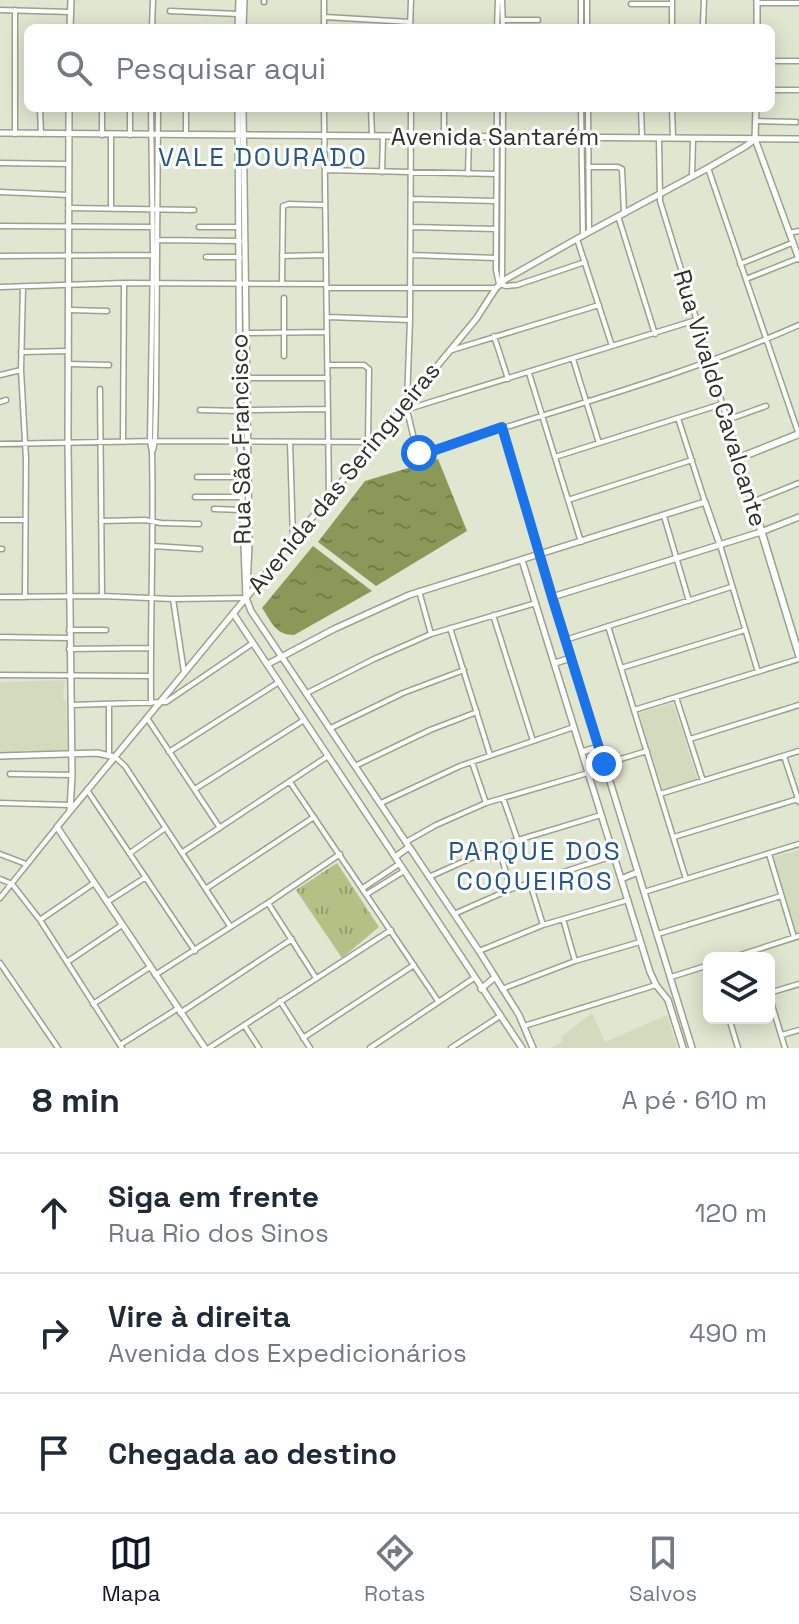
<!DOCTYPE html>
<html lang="pt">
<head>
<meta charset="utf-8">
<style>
	body { margin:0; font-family:"Space Grotesk",sans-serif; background:#f6f6f7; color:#1f2937 }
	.controls { position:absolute; right:24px; bottom:24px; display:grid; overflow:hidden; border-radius:12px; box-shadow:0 4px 20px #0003 }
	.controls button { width:72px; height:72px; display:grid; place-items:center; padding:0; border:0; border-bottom:2px solid #e0e1e3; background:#fff; color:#1f2937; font:40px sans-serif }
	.stop { position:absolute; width:24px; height:24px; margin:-18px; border:6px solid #1a73e8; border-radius:50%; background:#fff }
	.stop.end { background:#1a73e8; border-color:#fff; box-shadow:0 2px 8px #0008 }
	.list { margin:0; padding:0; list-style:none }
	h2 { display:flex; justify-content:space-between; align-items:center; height:104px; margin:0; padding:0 32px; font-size:34px }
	h2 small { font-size:26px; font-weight:400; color:#747a83 }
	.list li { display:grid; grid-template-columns:52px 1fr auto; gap:24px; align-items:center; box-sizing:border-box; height:120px; padding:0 32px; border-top:2px solid #e0e1e3 }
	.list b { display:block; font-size:30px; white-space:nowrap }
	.list p { margin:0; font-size:26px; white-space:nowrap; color:#747a83 }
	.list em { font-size:26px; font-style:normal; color:#747a83 }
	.icon { flex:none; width:44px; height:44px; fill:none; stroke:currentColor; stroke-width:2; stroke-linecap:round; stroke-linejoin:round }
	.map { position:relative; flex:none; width:799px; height:1048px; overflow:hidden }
	.search { position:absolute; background:#fff; box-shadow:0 4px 20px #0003; left:24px; right:24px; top:24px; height:88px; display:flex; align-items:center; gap:20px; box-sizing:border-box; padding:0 28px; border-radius:12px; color:#747a83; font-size:30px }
	.sheet { height:464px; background:#fff }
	nav { display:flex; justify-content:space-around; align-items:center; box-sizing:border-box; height:112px; border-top:2px solid #e0e1e3; background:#fff; font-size:22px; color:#747a83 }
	nav a { display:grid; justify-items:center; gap:4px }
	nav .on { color:#111827 }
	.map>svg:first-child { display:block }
	.built { fill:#d4dabd }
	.grass { fill:url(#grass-tufts) }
	.water { fill:url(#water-ripples) }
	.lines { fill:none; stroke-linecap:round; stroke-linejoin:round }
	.minor-casing { stroke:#9da18c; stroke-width:7 }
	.tertiary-casing { stroke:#9da18c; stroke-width:8 }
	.secondary-casing { stroke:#9da18c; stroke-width:9 }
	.minor { stroke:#fff; stroke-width:4 }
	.tertiary { stroke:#fff; stroke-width:5 }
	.secondary { stroke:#fff; stroke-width:6 }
	.route { stroke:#1a73e8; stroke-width:10 }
	.labels { text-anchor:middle; stroke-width:6; stroke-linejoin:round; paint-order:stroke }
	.street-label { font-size:24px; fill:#2f3128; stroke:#fff }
	.neighbourhood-label { font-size:26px; letter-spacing:2px; fill:#26578b; stroke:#fff }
</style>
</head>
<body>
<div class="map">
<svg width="799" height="1048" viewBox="0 0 799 1048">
	<defs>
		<pattern id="grass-tufts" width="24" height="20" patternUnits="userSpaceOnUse" patternTransform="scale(2)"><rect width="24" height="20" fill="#b5c086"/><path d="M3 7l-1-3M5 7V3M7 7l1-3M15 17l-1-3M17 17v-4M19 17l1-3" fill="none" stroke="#949d6e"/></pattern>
		<pattern id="water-ripples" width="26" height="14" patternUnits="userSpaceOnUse" patternTransform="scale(2)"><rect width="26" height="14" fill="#8c9857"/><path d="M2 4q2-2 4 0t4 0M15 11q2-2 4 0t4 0" fill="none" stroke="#737d48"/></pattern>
	</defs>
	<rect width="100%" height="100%" fill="#e1e6d0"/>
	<path class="built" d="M65 680 63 698 66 702 67 752 34 753 30 750 19 751 15 753H0V682Z
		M673 703 698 781 663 791 639 713Z
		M799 850V934H797L773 857Z
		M592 1013 605 1042 667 1015 677 1048H551L563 1041 561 1037Z"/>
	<path class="grass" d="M337 863 379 927 342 958 296 890Z"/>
	<path class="water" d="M438 459 467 531 376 586 318 542 365 481Z
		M313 546 372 591 294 635C275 635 272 622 262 608Z"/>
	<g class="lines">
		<defs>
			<path id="minor" d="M502 0 503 28
				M587 0V28
				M264 2V0
				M757 3H799
				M631 4H672
				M0 10 70 12
				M15 10V134
				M170 11 238 14
				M325 17 410 22
				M503 20H538
				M703 24 704 0
				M152 28 153 0
				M324 28V0
				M410 28 411 0
				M497 28 498 0
				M581 28V0
				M672 28V0
				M771 61H799
				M771 90H799
				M40 108 41 134
				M324 108 329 497
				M371 108 372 136
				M497 108 496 270 499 284 506 286 517 285 585 262
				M581 108 583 235
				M588 108 589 232
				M641 108 642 137
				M672 108 673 138
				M756 121 796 122
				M102 135V108
				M111 135V208
				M130 135V108
				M186 135V108
				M444 137V108
				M659 138 660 201 739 458
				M0 163 69 164
				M588 167H618L622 169 624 213
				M708 168 799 435
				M326 170 495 174
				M382 172 383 136
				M468 174 469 137
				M692 176 693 139
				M0 192 69 195
				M411 199 496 201
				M70 208 194 210
				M618 216 655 334
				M0 226 153 227
				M199 227H239
				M411 227 496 229
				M789 233 799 231
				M577 239 612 346
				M158 240 240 241
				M411 255 496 258
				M0 256 153 255
				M282 256 326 255
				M206 257H240
				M740 264 792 243
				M746 279 799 258
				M502 282 503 108
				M282 284 283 206 289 204 325 205
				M23 286 21 370 26 459 25 597
				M0 287 124 283 326 284
				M327 288H496
				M284 298V356
				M69 310 107 311
				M328 317 410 320
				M246 333 327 332
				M494 336 508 379
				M452 350 599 305
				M21 352 68 351
				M573 359 599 443
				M68 364 109 365
				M329 365H364L369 369 368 441
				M529 373 581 542
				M0 375 21 370
				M246 378H328
				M100 389 102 596
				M0 402 6 400
				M407 402 410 320 411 108
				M200 410 240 411
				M246 410 328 409
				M405 410 696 320
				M407 410 417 451 424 454C549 411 678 379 799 325
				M678 418 705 502
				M727 420 766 406
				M502 427 540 554
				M123 442 124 284
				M290 442 293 539
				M0 444 155 441 376 442
				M153 450 155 441 156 399 158 108
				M555 457 722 404
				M197 477H241
				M195 497H242
				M568 500 692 460
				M752 502 799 483
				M214 509 242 510
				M664 516 689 601
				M0 520H25
				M101 521 145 520 161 523 199 524
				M720 545 758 672
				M153 546 200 549
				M0 549H2
				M419 591 431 634
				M0 597 102 596 173 599 246 598
				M173 599 184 672
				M493 615 533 741
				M608 626 686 879
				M450 628 490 755
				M69 630H106
				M0 637 69 638
				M565 640 731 587
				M69 649 150 648
				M621 668 745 630
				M0 675 151 676
				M307 693 374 659 431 634 536 603
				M676 697 703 781
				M151 703C150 619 154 536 152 452L150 441 153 255 151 108
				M71 705 166 702 253 643
				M634 710 799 659
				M147 718 220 828
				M331 728 403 693 464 670
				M690 739 799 705
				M169 752 279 682
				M109 755V704
				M784 756 799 802
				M115 757 125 766 230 926
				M472 762 486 803
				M604 764 647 751
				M355 766 430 730 477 712
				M10 774 72 775
				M290 782 438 1001
				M195 789 304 720
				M87 790 195 951
				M660 794 799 751
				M503 798 518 841
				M0 803 70 805
				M381 803 460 766 574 727
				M674 837 798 799
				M406 842 436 825 486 803 588 773
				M498 846 511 889
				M183 852 328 756
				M130 853 164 829
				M0 854 26 864
				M769 854 794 937
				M429 877 498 846 601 815
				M0 879 12 884 40 920 122 1048
				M530 883 543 925
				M207 888 314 817
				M363 888 399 864
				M644 892 799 844
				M367 894 404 871
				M0 898 57 827
				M107 902 146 877
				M268 903 316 978
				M454 914 511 889 613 856
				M563 919 575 961
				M40 920 94 883
				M658 934 781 896
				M479 951 543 925 628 900
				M731 958 799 936
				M67 962 122 925
				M0 963 58 1048
				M155 975 268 903 340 854
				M671 977 709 965
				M502 989 575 961 640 942
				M769 993 799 984
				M769 995 785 1048
				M280 1001 310 1048
				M93 1004 150 967
				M180 1013 292 939
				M729 1018 738 1048
				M244 1025 259 1048
				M524 1026 656 985
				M782 1035 799 1030
				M303 1038 414 965
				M120 1045 177 1009
				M209 1048 391 930
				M370 1048 474 978
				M451 1048 500 1016"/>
			<path id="tertiary" d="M757 0V28
				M70 28 71 0
				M238 28 239 0
				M243 28 244 0
				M69 108 68 443 72 775 70 810
				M238 108 240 441 246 598 251 611 479 951 519 1015 533 1048
				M243 108 249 544 247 589
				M756 108 755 139 799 259
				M0 133 799 139
				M540 554 692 1048
				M522 560 650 972 656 985 668 1000 683 1048
				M552 597 761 532 799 517
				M233 613 522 1048
				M555 663 571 658
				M268 664 334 629 409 595 705 502 720 545
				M582 752 598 747
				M0 756 97 753 115 757
				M395 857 409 847
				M621 879 638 872
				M481 989 495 977
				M205 1048 57 827 476 319 496 288 506 279 589 232 708 168 746 146 755 139"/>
			<path id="secondary" d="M799 434 739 458 799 655"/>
		</defs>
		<use href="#minor" class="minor-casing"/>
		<use href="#tertiary" class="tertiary-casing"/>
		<use href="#secondary" class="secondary-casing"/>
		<use href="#minor" class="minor"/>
		<use href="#tertiary" class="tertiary"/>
		<use href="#secondary" class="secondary"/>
	</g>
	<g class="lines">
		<path class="route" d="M419 453 424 454 502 427 552 597 604 764"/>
	</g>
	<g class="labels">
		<g class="street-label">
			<text x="495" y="145">Avenida Santarém</text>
			<text transform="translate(720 398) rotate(73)" y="8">Rua Vivaldo Cavalcante</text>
			<text transform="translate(241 439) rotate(-91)" y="8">Rua São Francisco</text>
			<text transform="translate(344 478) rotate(-51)" y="8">Avenida das Seringueiras</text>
		</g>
		<g class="neighbourhood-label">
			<text x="263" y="166">VALE DOURADO</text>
			<text x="535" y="860">PARQUE DOS<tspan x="535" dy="30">COQUEIROS</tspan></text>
		</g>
	</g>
</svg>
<div class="controls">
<button><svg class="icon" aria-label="layers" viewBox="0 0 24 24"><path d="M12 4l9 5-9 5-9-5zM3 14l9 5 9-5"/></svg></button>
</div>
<div class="stop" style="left:419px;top:453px"></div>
<div class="stop end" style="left:604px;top:764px"></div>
<div class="search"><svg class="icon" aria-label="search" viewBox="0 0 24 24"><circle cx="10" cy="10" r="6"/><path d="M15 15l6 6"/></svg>Pesquisar aqui</div>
</div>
<section class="sheet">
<h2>8 min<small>A pé · 610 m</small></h2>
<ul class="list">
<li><svg class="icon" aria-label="ahead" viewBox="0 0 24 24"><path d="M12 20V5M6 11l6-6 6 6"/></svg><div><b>Siga em frente</b><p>Rua Rio dos Sinos</p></div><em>120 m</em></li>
<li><svg class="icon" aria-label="right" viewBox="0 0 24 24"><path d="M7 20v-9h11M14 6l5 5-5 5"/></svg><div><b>Vire à direita</b><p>Avenida dos Expedicionários</p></div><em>490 m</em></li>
<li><svg class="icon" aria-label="arrive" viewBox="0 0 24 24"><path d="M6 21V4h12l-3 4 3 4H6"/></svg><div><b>Chegada ao destino</b></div></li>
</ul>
</section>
<nav>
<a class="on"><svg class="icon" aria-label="map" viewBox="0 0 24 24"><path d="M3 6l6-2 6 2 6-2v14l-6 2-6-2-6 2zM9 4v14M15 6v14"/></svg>Mapa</a>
<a><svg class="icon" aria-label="directions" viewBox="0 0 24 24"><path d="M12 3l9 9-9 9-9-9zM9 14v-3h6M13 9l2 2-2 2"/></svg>Rotas</a>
<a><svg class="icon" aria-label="saved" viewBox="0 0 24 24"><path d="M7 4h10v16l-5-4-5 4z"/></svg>Salvos</a>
</nav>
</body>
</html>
